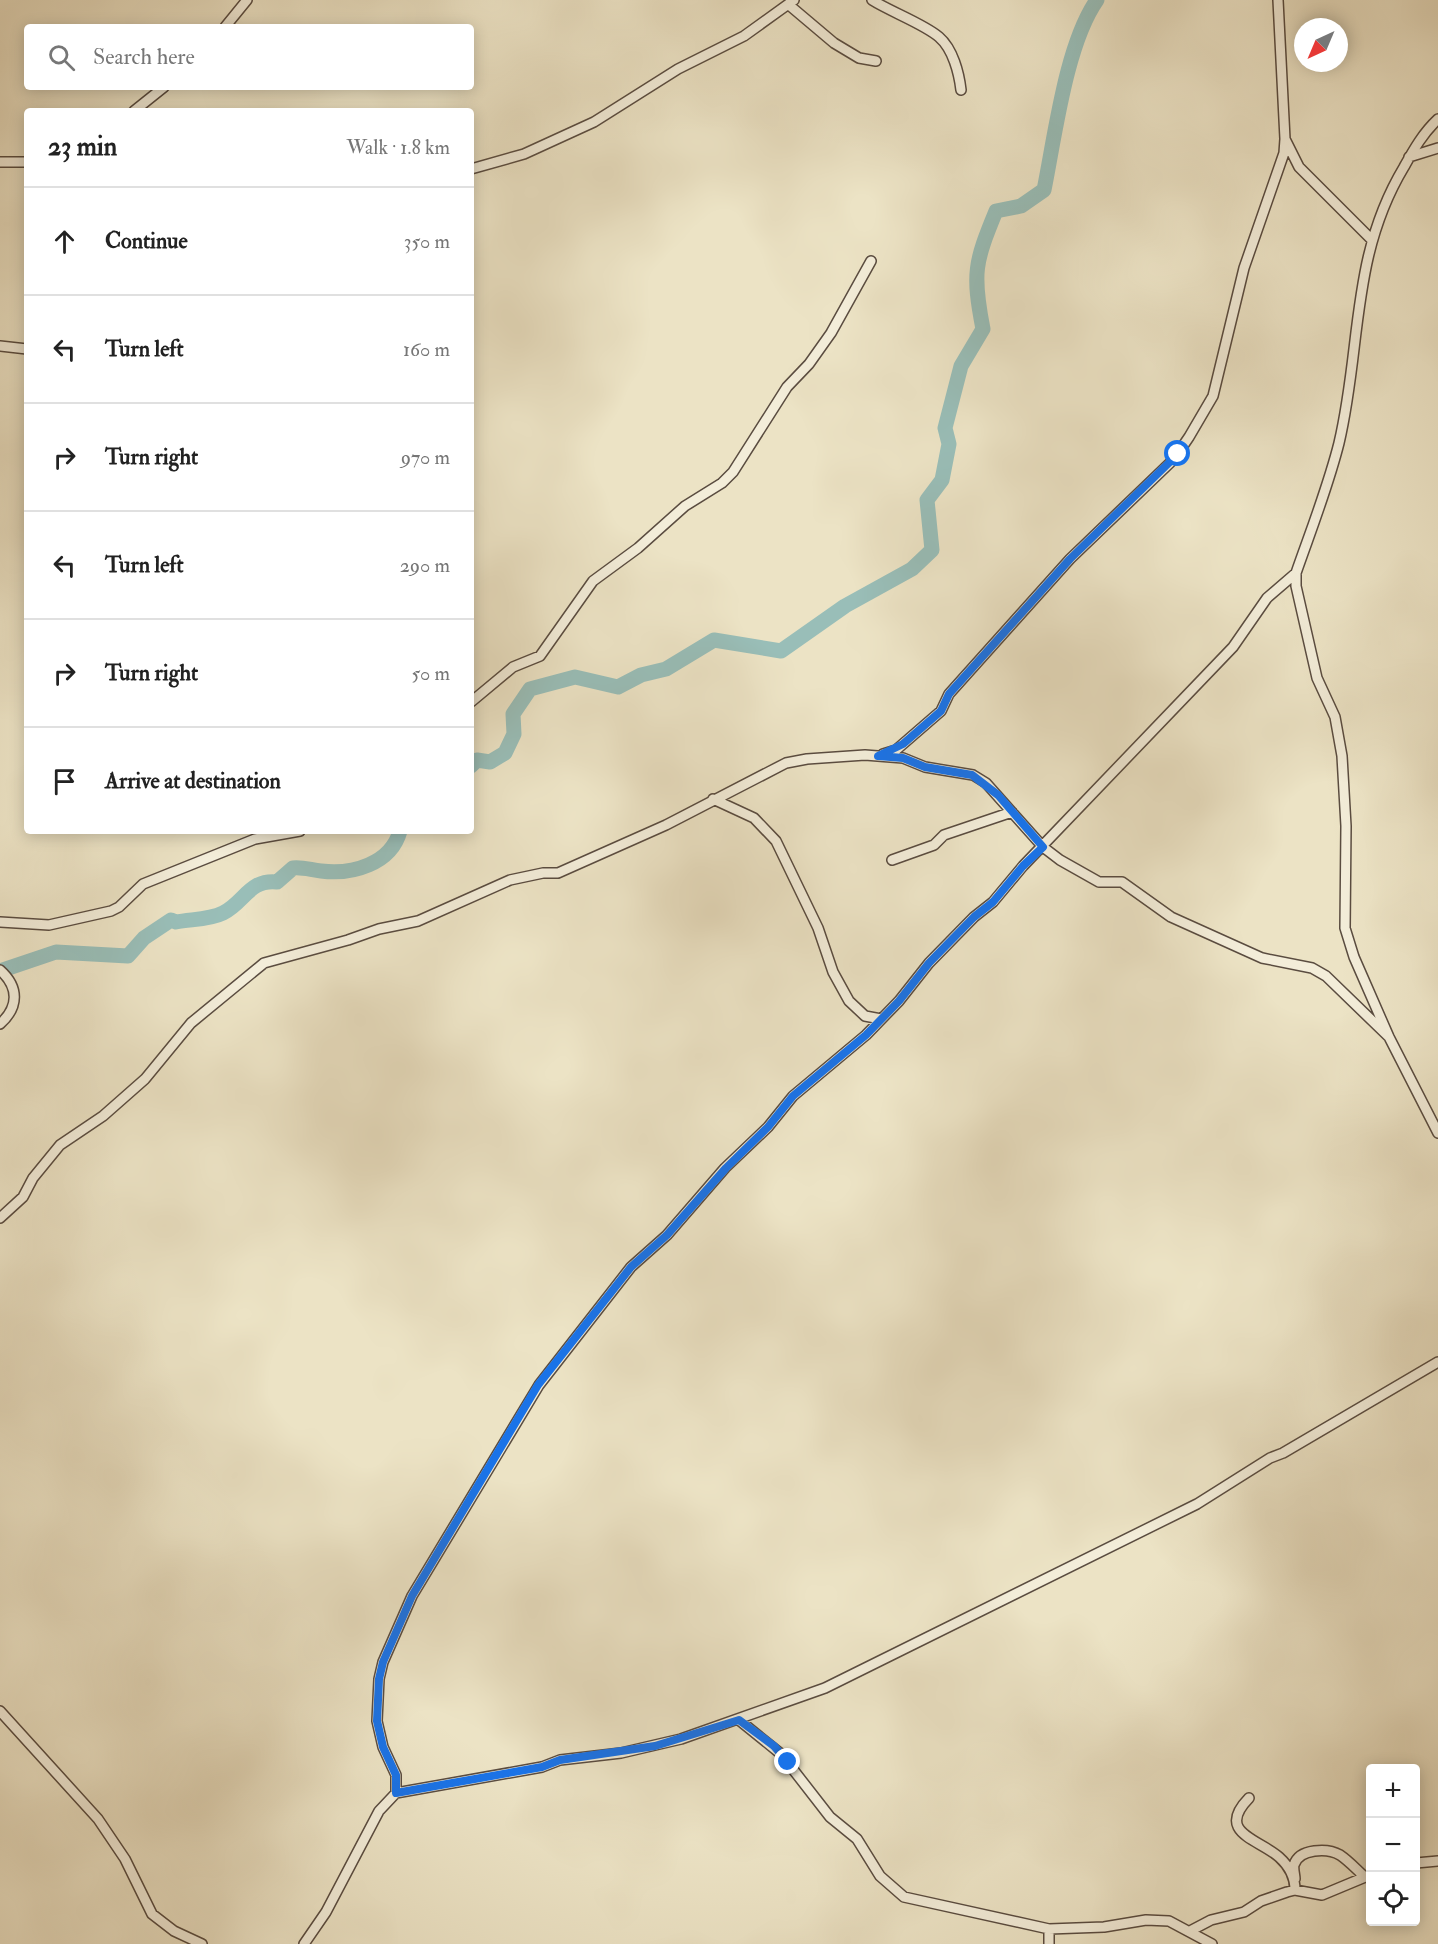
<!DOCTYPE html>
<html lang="en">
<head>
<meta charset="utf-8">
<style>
	body { margin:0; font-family:"IM FELL Double Pica",serif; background:#f6f6f6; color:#222 }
	.controls { position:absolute; right:18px; bottom:18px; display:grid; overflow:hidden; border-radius:6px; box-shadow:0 3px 15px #0003 }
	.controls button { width:54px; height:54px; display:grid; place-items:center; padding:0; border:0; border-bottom:2px solid #e0e0e0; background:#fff; color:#222; font:30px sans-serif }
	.compass { position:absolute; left:1294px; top:18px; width:54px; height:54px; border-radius:50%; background:#fff; box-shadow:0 3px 15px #0003; rotate:224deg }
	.stop { position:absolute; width:18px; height:18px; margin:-14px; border:4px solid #1a73e8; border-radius:50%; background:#fff }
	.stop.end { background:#1a73e8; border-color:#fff; box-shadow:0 2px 6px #0008 }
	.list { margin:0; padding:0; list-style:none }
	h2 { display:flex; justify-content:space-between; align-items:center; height:78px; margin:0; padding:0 24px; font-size:26px }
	h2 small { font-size:20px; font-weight:400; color:#767676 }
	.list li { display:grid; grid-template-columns:39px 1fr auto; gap:18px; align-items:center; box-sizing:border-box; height:108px; padding:0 24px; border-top:2px solid #e0e0e0 }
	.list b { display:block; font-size:22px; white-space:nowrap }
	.list em { font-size:20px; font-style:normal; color:#767676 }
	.icon { flex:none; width:33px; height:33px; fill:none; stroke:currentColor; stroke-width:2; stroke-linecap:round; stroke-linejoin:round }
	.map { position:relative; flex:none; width:1438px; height:1944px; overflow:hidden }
	.search { position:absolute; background:#fff; box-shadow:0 3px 15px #0003; left:24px; top:24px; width:450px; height:66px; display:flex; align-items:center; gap:15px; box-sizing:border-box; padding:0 21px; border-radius:6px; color:#767676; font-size:22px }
	.panel { position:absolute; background:#fff; box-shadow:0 3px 15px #0003; left:24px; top:108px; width:450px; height:726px; border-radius:6px }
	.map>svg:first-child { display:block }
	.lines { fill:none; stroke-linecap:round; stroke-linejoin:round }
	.river { stroke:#99beb8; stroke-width:15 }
	.minor-casing { stroke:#5a4c40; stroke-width:12 }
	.minor { stroke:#f3edd9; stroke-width:9 }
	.route { stroke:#1a73e8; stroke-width:8 }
</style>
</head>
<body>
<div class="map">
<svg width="1438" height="1944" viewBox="0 0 1438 1944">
	<rect width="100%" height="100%" fill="#ece3c5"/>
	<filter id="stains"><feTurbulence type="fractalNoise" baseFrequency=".00333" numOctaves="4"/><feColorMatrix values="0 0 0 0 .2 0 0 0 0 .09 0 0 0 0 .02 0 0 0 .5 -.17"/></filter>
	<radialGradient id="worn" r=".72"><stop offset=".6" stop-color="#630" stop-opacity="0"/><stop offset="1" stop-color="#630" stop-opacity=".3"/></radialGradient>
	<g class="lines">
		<path class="river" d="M471 766 477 760 490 762 505 753 514 734 513 714 530 689 575 677 618 687 641 675 666 669 714 640 781 651 845 606 912 569 932 550 927 500 942 480 949 444 945 428 961 366 983 329C972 273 975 262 996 211L1021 206 1044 190C1055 136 1066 44 1097 0
			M0 971 56 952 128 956 144 938 171 920 176 922C191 919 209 920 223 913 244 903 249 879 277 882L293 868C303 867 311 870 321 871 352 875 391 864 400 831"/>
		<defs>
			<path id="minor" d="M872 0C891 12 924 24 939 37 953 49 959 73 961 90
				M1278 0 1285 139 1299 167 1371 239
				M789 5 834 43 859 58 876 61
				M225 27 247 0
				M134 111 164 87
				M1438 119C1423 133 1414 149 1404 167 1350 257 1362 346 1339 443 1328 487 1311 530 1296 573V586L1317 678 1335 717 1342 756 1346 826 1345 928 1354 957 1389 1037 1438 1133
				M1409 157 1438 148
				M0 162H27
				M471 169 524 154 594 122 678 69 744 36 794 0
				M0 346 27 349
				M471 702 513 667 540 656 593 581 638 548 685 506 722 483 733 472 787 387 809 364 831 333 871 261
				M883 754 896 750 941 711 949 694 1070 559 1174 459 1189 437 1213 396 1244 268 1284 153 1285 139
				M713 799 754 818 776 841 818 928 833 972 849 1001 865 1016 881 1019
				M892 860 934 845 944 835 1012 812
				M0 922 49 925 111 911 119 907 143 884 255 839 300 831
				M0 970C19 987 19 1007 0 1024
				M0 1218 23 1197 33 1178 60 1145 103 1116 145 1079 191 1023 264 963 348 940 379 929 418 921 510 880 543 873H558L666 825 786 763 807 759 865 755 903 758 925 767 973 775 986 783 1043 847 1060 860 1099 882H1122L1171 917 1262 958 1312 968 1326 976 1389 1037
				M0 1711 98 1819 125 1859 152 1914 174 1931 202 1944
				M739 1720 781 1754 830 1817 857 1839 880 1876 904 1897 1049 1929 1104 1927 1146 1920 1169 1921 1212 1944
				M396 1793V1775L383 1747 377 1721 379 1679 383 1662 412 1596 539 1385 631 1267 667 1235 725 1168 768 1127 793 1096 866 1035 899 1001 929 963 974 917 993 902 1023 866 1233 647 1267 598 1296 573
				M1249 1798C1215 1833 1259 1839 1279 1857 1289 1866 1295 1878 1295 1890
				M1416 1863 1438 1861
				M1295 1879C1295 1875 1293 1869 1294 1865 1299 1848 1328 1848 1340 1855 1349 1861 1357 1870 1365 1877
				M1190 1931 1211 1920 1244 1912 1261 1901 1287 1892 1295 1890 1322 1895 1370 1875
				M304 1944 326 1912 379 1811 396 1793 542 1767 560 1760 621 1753 681 1739 825 1688 1197 1504 1270 1458 1283 1453 1438 1362
				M1049 1944V1929"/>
		</defs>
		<use href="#minor" class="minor-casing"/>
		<use href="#minor" class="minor"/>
	</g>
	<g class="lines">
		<path class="route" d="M788 1762 774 1746 739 1720 655 1746 560 1760 542 1767 396 1793V1775L383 1747 377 1721 379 1679 383 1662 412 1596 538 1385 631 1267 667 1235 726 1168 768 1127 793 1096 866 1035 899 1001 929 963 974 917 993 902 1023 866 1043 847 998 795 972 775 925 767 903 758 878 756 903 744 941 711 949 694 1070 559 1178 454"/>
	</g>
	<rect width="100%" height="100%" filter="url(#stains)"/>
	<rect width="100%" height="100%" fill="url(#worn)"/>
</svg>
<div class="controls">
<button>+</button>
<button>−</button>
<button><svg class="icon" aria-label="locate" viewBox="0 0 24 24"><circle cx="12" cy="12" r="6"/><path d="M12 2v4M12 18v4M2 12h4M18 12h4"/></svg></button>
</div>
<svg class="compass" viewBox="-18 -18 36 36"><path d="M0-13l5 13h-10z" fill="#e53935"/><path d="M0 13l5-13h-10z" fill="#767676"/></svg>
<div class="stop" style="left:1178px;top:454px"></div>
<div class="stop end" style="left:788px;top:1762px"></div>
<div class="search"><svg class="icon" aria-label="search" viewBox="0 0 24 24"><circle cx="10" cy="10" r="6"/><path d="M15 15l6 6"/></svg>Search here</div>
<section class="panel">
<h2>23 min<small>Walk · 1.8 km</small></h2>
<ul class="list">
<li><svg class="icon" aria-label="ahead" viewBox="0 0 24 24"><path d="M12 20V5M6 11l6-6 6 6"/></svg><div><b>Continue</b></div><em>350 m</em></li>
<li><svg class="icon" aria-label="left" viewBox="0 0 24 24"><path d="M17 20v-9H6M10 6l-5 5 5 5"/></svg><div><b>Turn left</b></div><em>160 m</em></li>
<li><svg class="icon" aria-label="right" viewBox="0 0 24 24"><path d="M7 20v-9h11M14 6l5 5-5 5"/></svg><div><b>Turn right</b></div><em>970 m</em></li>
<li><svg class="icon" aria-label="left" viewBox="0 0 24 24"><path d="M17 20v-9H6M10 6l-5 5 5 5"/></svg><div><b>Turn left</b></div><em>290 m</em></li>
<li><svg class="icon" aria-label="right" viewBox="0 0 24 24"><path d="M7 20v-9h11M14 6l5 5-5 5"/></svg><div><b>Turn right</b></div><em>50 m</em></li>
<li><svg class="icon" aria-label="arrive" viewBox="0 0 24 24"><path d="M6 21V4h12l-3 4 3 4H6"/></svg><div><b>Arrive at destination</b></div></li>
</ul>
</section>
</div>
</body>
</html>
